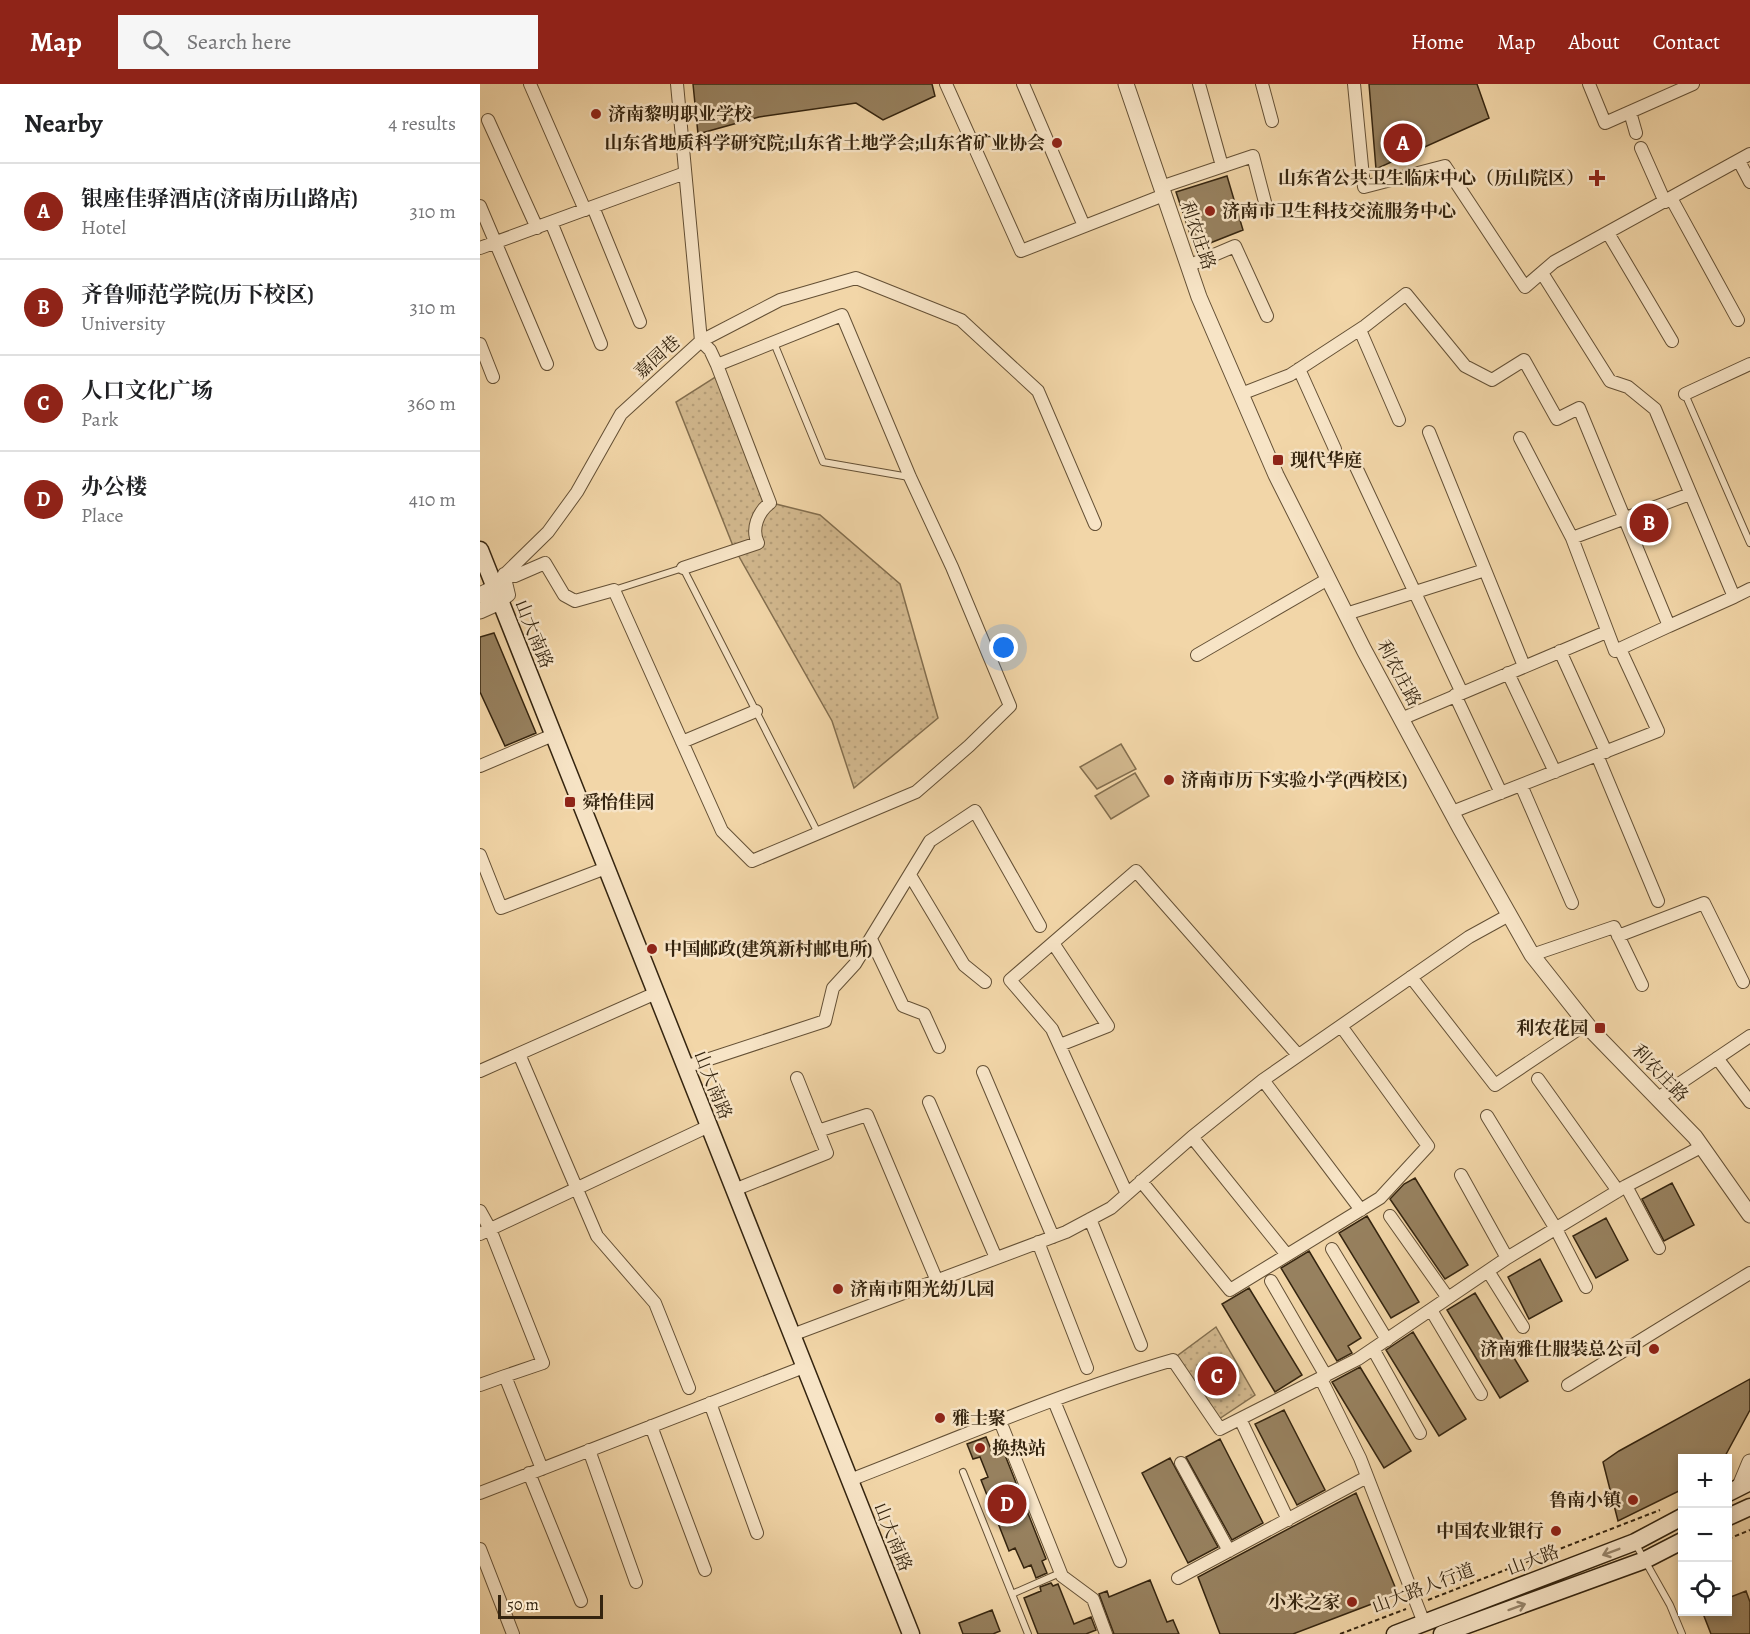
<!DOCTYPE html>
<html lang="en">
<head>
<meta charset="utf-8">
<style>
	body { margin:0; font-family:Alegreya,"Noto Serif SC",serif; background:#f6f6f6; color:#202124 }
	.controls { position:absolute; right:18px; bottom:18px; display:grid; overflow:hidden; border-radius:0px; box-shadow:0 3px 9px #0003 }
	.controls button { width:54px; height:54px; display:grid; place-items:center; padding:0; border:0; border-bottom:2px solid #e0e0e0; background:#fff; color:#202124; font:30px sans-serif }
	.scale { position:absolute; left:18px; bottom:15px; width:105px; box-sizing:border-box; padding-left:6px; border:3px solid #34240f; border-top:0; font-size:16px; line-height:21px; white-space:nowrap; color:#34240f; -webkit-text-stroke:4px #f7e4c6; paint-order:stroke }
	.you { position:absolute; left:524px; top:564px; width:21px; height:21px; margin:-15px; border:4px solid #fff; border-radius:50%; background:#1a73e8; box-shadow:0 0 0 9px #1a73e833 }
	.badge { display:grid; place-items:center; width:39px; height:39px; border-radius:50%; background:#8f2418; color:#fff; font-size:20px; font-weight:700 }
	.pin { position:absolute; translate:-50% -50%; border:3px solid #fff; box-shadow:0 2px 6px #0006 }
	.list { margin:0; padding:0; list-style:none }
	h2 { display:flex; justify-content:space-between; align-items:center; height:78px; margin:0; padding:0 24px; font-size:26px }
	h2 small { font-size:20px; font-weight:400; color:#757577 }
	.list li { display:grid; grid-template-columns:39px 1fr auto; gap:18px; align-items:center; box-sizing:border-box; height:96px; padding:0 24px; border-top:2px solid #e0e0e0 }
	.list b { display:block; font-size:22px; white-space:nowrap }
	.list p { margin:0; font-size:20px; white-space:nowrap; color:#757577 }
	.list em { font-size:20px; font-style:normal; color:#757577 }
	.icon { flex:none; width:33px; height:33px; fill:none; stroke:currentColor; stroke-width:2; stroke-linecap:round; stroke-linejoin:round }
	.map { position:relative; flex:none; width:1270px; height:1550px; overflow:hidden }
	header { display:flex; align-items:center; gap:36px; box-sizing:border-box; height:84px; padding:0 30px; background:#8f2418; color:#fff }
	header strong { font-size:28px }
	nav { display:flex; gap:33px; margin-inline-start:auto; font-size:21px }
	.search { width:420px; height:54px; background:#f6f6f6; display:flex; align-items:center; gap:15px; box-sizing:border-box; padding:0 21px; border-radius:0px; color:#757577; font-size:22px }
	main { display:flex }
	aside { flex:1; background:#fff }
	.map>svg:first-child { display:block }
	.grass { fill:#d2b88e; stroke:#836e4e; stroke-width:1.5 }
	.park { fill:url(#park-dots); stroke:#836e4e; stroke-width:1.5 }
	.building { fill:#97815f; stroke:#34240f; stroke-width:1.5 }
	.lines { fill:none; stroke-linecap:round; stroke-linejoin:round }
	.service-casing { stroke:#645035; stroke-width:8 }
	.minor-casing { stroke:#645035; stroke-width:14 }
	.tertiary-casing { stroke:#645035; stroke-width:17 }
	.secondary-casing { stroke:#34240f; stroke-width:19 }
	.path { stroke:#34240f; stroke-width:2; stroke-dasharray:4.5 3; stroke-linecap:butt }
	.service { stroke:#f7e4c6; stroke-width:6 }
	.minor { stroke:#f7e4c6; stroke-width:12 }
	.tertiary { stroke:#f7e4c6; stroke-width:15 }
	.secondary { stroke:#f7e4c6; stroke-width:16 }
	.oneway { stroke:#96846a }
	.poi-dot { fill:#8f2418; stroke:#f7e4c6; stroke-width:2 }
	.labels { text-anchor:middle; stroke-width:5; stroke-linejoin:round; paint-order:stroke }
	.poi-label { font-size:18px; font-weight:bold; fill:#34240f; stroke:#f7e4c6; text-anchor:start }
	.street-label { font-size:18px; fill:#34240f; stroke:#f7e4c6 }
</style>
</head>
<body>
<header>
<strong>Map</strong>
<div class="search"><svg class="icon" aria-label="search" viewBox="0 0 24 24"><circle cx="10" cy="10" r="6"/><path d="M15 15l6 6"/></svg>Search here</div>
<nav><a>Home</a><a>Map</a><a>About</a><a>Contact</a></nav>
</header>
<main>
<aside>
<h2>Nearby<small>4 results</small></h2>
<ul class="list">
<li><span class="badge">A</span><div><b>银座佳驿酒店(济南历山路店)</b><p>Hotel</p></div><em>310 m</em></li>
<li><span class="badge">B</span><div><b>齐鲁师范学院(历下校区)</b><p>University</p></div><em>310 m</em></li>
<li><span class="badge">C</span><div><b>人口文化广场</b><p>Park</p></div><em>360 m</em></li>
<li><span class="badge">D</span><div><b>办公楼</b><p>Place</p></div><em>410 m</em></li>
</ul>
</aside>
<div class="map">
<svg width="1270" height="1550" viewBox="0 0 1270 1550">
	<defs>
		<pattern id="park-dots" width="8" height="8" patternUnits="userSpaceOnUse" patternTransform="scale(1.5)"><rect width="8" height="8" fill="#d2b88e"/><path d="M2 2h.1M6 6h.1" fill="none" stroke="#b59e79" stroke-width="1.8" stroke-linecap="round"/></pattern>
	</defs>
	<rect width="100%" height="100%" fill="#f2d6a8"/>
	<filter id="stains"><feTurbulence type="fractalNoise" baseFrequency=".00333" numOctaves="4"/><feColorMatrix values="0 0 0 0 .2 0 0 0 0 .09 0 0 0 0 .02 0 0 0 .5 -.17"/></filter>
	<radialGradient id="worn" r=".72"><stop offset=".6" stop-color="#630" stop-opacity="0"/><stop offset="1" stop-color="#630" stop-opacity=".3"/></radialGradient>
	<path class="grass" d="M641 660 656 685 617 705 600 683Z
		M655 689 669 712 631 735 615 712Z"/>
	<path class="park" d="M240 290 292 419 340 431 420 500 458 634 374 704 352 637 253 462 196 318Z
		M736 1243 775 1311 739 1335 697 1272Z"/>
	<path class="building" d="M213 0H452L455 12 403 36 376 19 279 33 218 50Z
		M889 0H997L1009 34 896 85Z
		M747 92 763 146 715 165 696 108Z
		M14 549 56 649 25 662 0 608V553Z
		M935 1094 988 1181 965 1195 910 1115 924 1100Z
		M1192 1099 1214 1141 1184 1157 1162 1115Z
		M887 1132 939 1218 911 1234 859 1149Z
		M1126 1134 1148 1176 1116 1194 1093 1152Z
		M829 1167 881 1254 868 1262 872 1269 857 1277 801 1184Z
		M1060 1175 1082 1217 1049 1235 1028 1193Z
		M769 1204 822 1291 795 1308 742 1220Z
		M995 1209 1048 1297 1020 1314 967 1226Z
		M933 1248 986 1335 959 1352 906 1266Z
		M880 1283 931 1367 904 1384 852 1298Z
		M1270 1295V1326L1244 1374H1203V1405L1138 1437 1123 1378 1139 1367Z
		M804 1326 845 1406 817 1421 775 1340Z
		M506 1353 513 1370 523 1366 566 1475 562 1477 567 1489 556 1494 551 1481 544 1484 535 1464 529 1467 501 1396 508 1393 500 1373 493 1375 487 1360Z
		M740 1355 783 1439 752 1456 706 1373Z
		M690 1374 738 1463 708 1479 662 1389Z
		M876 1409 918 1510 813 1550H740L718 1493Z
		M670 1496 687 1538 693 1536 699 1550H634L619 1510 627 1507 629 1513Z
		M571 1499 573 1502 578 1500 594 1540 611 1533 616 1546 606 1550H558L544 1514 561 1507 560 1503Z
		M1266 1507 1270 1518V1550H1231L1222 1527H1248V1514Z
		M512 1526 520 1547 513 1550H483L479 1539Z"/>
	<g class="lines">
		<defs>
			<path id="service" d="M294 259 343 378 429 393
				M1205 310 1270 459
				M134 506 203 484 338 749
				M483 1388 548 1550
				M1155 1459 1190 1521 1202 1550
				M532 1510 580 1489"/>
			<path id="minor" d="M50 0 105 126
				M197 0 221 257
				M466 0 541 167 684 111
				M543 0 604 142
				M719 0 742 82
				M782 0 792 37
				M874 0 884 103 965 82 1045 203 1074 178 1270 70
				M1109 0 1125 39 1213 0
				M1150 28 1156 49
				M8 36 57 144
				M1161 64 1185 118
				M1259 77 1270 98
				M681 103 773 72 786 122
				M1191 114 1258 236
				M0 122 67 280
				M113 123 160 238
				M71 138 121 260
				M1128 149 1192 257
				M0 164 205 89
				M708 182 755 162 787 232
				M1062 189 1130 297 1148 303 1175 325 1254 513 1270 505
				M880 246 919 336
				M0 260 13 293
				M819 285 855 365
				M761 310 810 291 885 242 926 210 985 282 1012 296 1044 276 1077 335 1099 324 1189 542 1254 513
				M1205 310 1270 280
				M949 348 1044 582
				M1040 354 1092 454
				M876 383 982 609
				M203 484 278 459C271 445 278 428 290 419L237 281
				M24 490 35 492 65 479 84 511 95 517 134 506 242 747 272 777 436 708 489 662 530 622 472 483 430 393 362 231 237 281 230 266 221 257
				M20 495 68 448 97 408 141 330 221 257 300 216 376 194 481 236 558 307 615 440
				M20 518 29 511 24 490
				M866 530 1005 486
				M1189 542 1135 567 1092 454 1210 410
				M1080 567 1126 668
				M717 571 848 495
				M1028 589 1075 688
				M975 611 1021 709
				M921 635 1124 549
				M202 658 276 627
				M1117 671 1178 817
				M0 682 73 651
				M1041 701 1092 819
				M972 728 1178 647 1140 565
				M0 771 21 824 126 784
				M430 791 484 881 505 898
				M1138 852 1224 819 1263 898
				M391 855 423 922 444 930 459 963
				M575 862 628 942 580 961
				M1052 871 1134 843 1162 901
				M931 893 1015 1001 1106 940
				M39 970 117 1152 175 1219 209 1304
				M1237 974 1270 1018
				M205 983 345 937 353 904 375 880 450 757 495 727 560 842
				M0 987 176 909
				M503 988 573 1153
				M1058 995 1138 1107
				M783 996 881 1126
				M1181 1012 1270 952
				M449 1018 516 1174
				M1007 1032 1076 1145 1106 1203
				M338 1047 387 1031 457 1197
				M712 1053 807 1171
				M981 1091 1027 1174
				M661 1097 750 1206 900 1114 948 1062 861 942
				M1146 1102 1179 1164
				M254 1106 347 1069 317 994
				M647 1110 572 945 530 896 656 787 818 971
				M0 1127 10 1145 63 1279 25 1292
				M910 1132 968 1214
				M610 1135 661 1261
				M0 1150 229 1042
				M558 1158 607 1284
				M852 1165 907 1256
				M1008 1187 1043 1243
				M791 1197 846 1292
				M951 1226 1001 1310
				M312 1251 586 1148 631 1124 712 1053 783 996 989 853 1029 831
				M893 1265 940 1349
				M841 1295 880 1374 944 1539
				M0 1301 25 1292 62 1385
				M1088 1301 1270 1189
				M574 1317 640 1477
				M230 1319 277 1449
				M520 1337 582 1492 613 1515 626 1550
				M762 1339 808 1436
				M171 1342 225 1486
				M109 1366 156 1498
				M701 1379 749 1467
				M49 1389 101 1517
				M370 1396C476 1355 583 1308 693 1276L740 1345 878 1275 1027 1174 1146 1102 1221 1063
				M0 1409 324 1283
				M0 1465 33 1550
				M698 1494 887 1393"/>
			<path id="tertiary" d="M646 0 719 213 796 391 884 566 980 744 1052 871 1113 948 1215 1053 1270 1131
				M0 511 14 504
				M0 527 20 518
				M1260 1402 1270 1378"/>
			<path id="secondary" d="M0 466 431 1550
				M1248 1409 1270 1398
				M1248 1433 1270 1423
				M915 1550 1155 1458 1202 1433
				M962 1550 1165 1476 1202 1457"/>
		</defs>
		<use href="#service" class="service-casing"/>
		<use href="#minor" class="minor-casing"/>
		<use href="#tertiary" class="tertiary-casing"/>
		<use href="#secondary" class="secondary-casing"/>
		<path class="path" d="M1248 1455 1270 1446
			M948 1516 1180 1426
			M860 1550 926 1525"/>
		<use href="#service" class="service"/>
		<use href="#minor" class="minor"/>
		<use href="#tertiary" class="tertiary"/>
		<use href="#secondary" class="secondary"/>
	</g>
	<defs><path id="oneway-shaft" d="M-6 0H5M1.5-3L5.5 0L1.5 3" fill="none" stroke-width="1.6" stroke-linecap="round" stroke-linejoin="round" transform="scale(1.5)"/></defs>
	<g class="oneway">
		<use href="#oneway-shaft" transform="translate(1131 1468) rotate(159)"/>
		<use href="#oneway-shaft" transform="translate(1037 1523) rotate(-20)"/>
	</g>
	<g class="poi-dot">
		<circle cx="116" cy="30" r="6"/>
		<circle cx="577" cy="59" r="6"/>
		<path d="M1114 85h6v6h6v6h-6v6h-6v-6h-6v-6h6z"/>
		<circle cx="730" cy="127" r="6"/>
		<rect x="792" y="370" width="12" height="12" rx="3"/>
		<circle cx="689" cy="696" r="6"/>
		<rect x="84" y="712" width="12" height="12" rx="3"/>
		<circle cx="172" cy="865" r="6"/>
		<rect x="1114" y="938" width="12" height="12" rx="3"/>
		<circle cx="358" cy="1205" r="6"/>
		<circle cx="1174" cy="1265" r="6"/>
		<circle cx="460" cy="1334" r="6"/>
		<circle cx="500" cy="1364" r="6"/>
		<circle cx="1153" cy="1416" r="6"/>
		<circle cx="1076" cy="1447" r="6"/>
		<circle cx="872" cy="1518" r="6"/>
	</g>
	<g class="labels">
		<g class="poi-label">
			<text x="128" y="36">济南黎明职业学校</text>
			<text x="565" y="65" text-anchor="end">山东省地质科学研究院;山东省土地学会;山东省矿业协会</text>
			<text x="1104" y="100" text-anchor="end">山东省公共卫生临床中心（历山院区）</text>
			<text x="742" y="133">济南市卫生科技交流服务中心</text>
			<text x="810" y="382">现代华庭</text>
			<text x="701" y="702">济南市历下实验小学(西校区)</text>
			<text x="102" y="724">舜怡佳园</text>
			<text x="184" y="871">中国邮政(建筑新村邮电所)</text>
			<text x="1108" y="950" text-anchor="end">利农花园</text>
			<text x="370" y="1211">济南市阳光幼儿园</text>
			<text x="1162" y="1271" text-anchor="end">济南雅仕服装总公司</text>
			<text x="472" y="1340">雅士聚</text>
			<text x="512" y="1370">换热站</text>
			<text x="1141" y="1422" text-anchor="end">鲁南小镇</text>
			<text x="1064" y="1453" text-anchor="end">中国农业银行</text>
			<text x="860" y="1524" text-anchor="end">小米之家</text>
		</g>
		<g class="street-label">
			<text transform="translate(718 151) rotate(71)" y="6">利农庄路</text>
			<text transform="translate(177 273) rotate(-42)" y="6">嘉园巷</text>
			<text transform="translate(54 550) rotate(68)" y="6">山大南路</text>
			<text transform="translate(919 589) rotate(62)" y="6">利农庄路</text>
			<text transform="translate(1180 989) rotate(46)" y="6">利农庄路</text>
			<text transform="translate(233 1001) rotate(68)" y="6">山大南路</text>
			<text transform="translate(413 1453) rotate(68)" y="6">山大南路</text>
			<text transform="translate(1053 1476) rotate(-21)" y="6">山大路</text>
			<text transform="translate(943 1504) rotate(-21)" y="6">山大路人行道</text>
		</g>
	</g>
	<rect width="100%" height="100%" filter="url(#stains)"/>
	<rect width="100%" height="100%" fill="url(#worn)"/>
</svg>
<div class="controls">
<button>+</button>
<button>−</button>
<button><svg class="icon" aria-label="locate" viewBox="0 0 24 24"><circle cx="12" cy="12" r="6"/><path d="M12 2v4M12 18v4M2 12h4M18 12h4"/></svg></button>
</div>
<div class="scale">50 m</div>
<div class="you"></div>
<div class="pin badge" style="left:923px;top:59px">A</div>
<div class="pin badge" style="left:1169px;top:439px">B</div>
<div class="pin badge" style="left:737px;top:1292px">C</div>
<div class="pin badge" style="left:527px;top:1420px">D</div>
</div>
</main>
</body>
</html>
